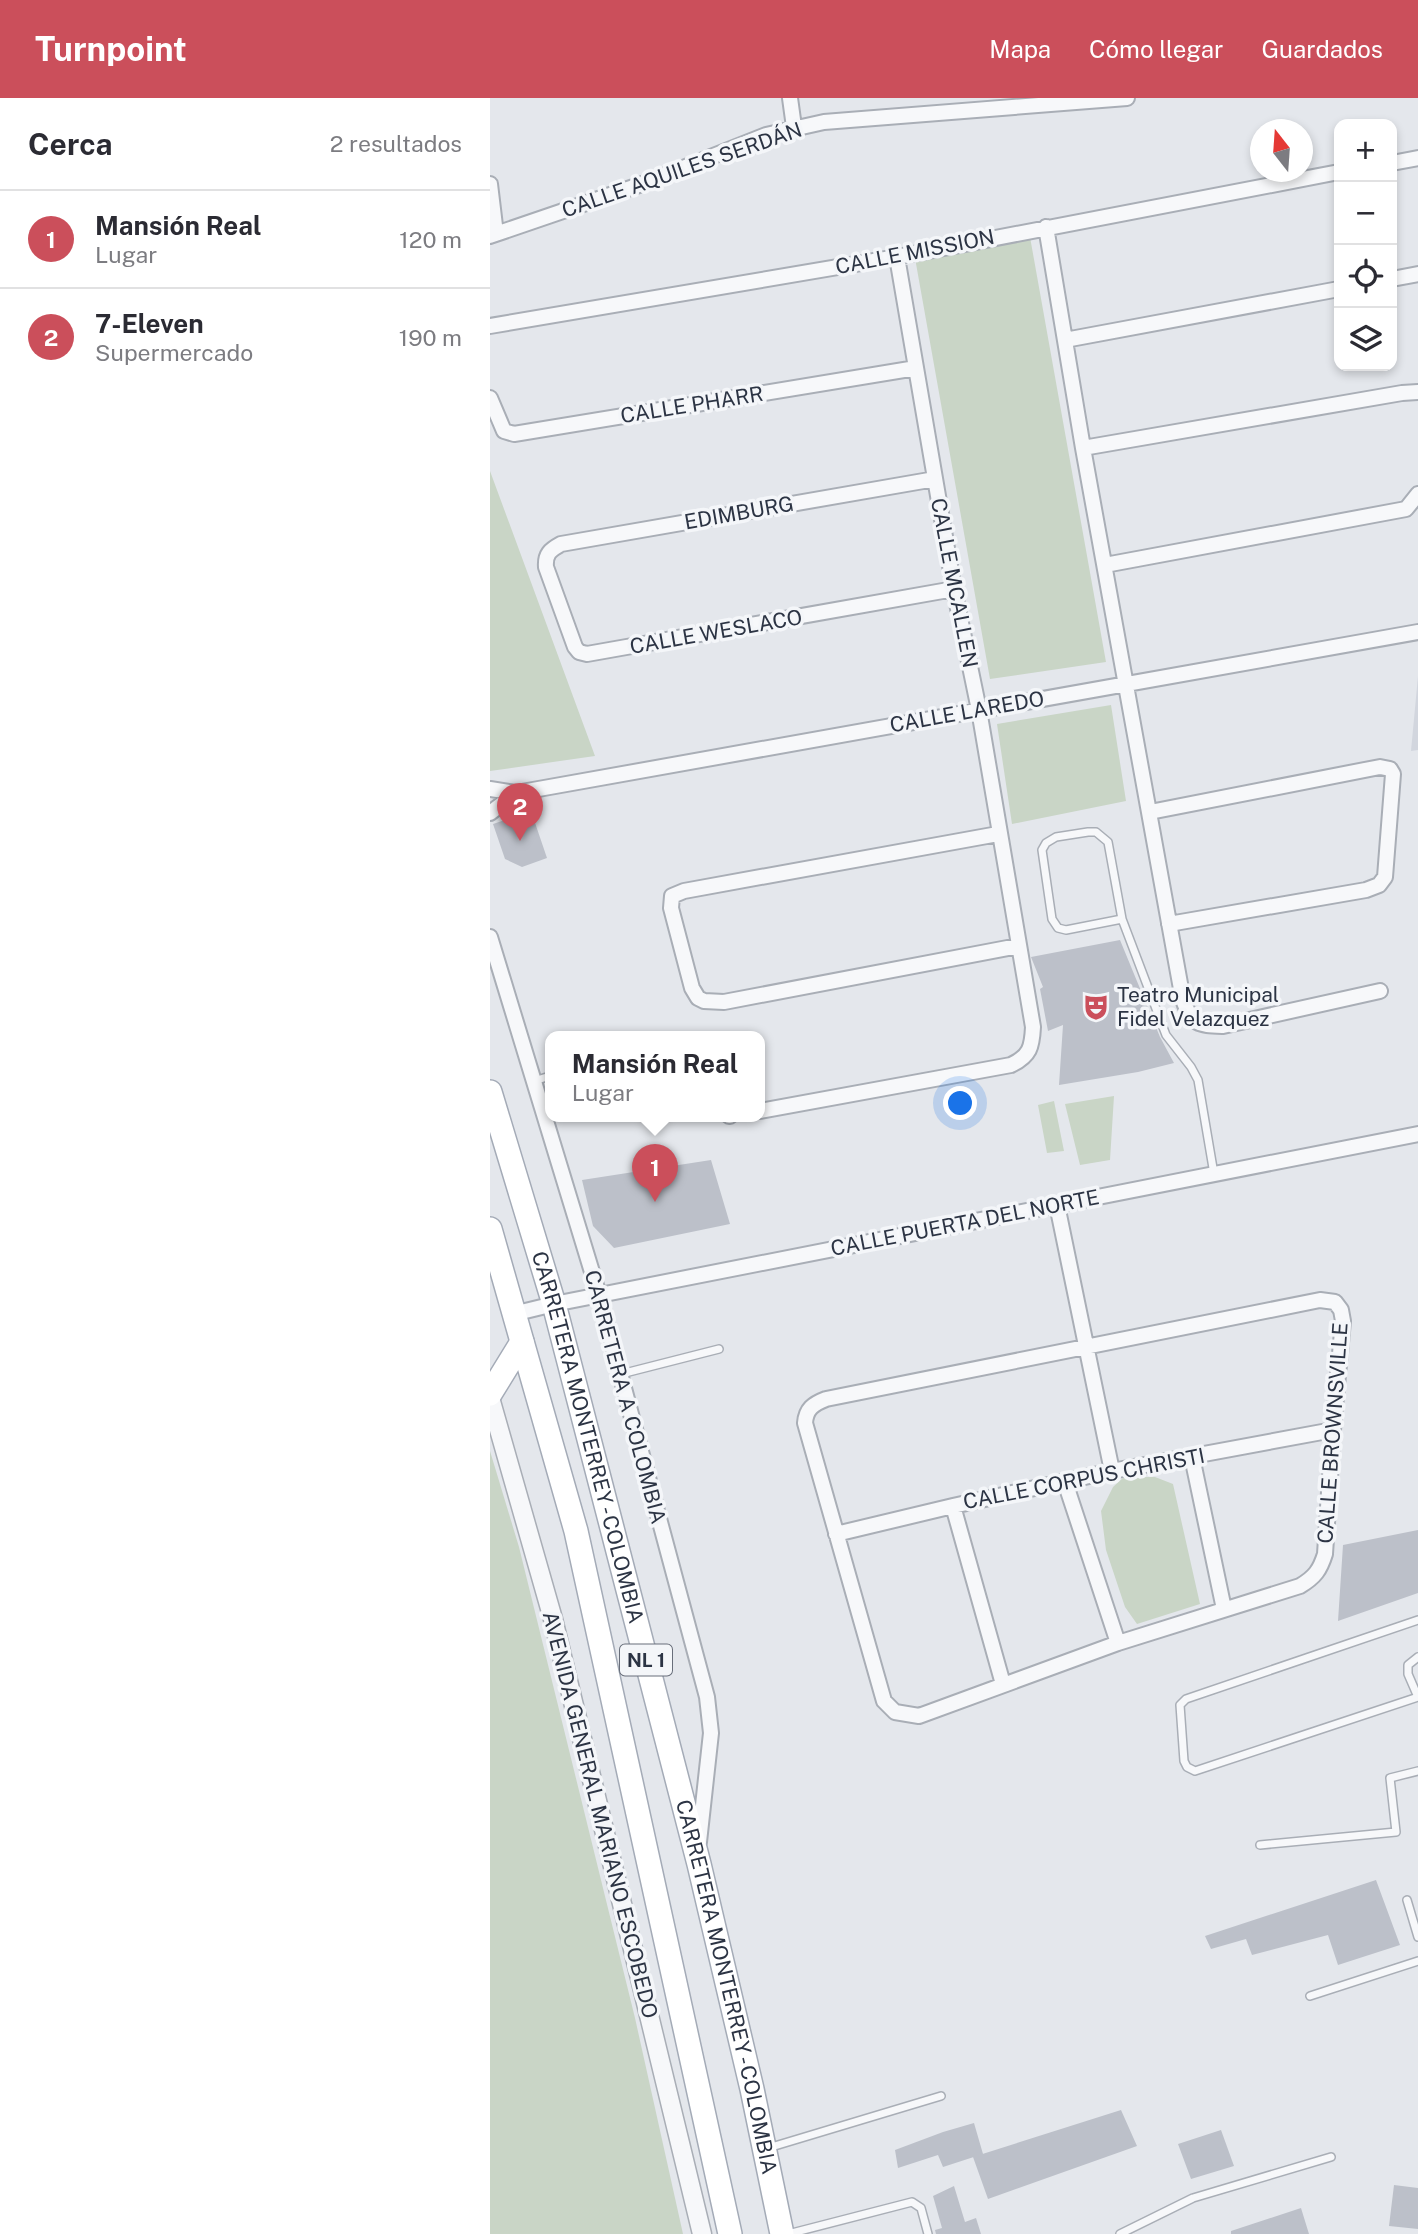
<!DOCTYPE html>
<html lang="es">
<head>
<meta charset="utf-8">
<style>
	body { margin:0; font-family:"Public Sans",sans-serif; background:#f2f2f3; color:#2b2b33 }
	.controls { position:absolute; right:21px; top:21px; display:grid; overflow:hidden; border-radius:14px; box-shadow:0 4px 10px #0003 }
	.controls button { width:63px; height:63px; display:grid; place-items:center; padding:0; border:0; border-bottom:2px solid #e1e1e2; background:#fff; color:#2b2b33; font:35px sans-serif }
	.compass { position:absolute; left:760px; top:21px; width:63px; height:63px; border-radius:50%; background:#fff; box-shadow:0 4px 10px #0003; rotate:343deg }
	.you { position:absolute; left:471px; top:1006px; width:24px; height:24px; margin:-18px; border:5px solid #fff; border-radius:50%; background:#1a73e8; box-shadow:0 0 0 10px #1a73e833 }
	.badge { display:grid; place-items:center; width:46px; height:46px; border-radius:50%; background:#cb4f5b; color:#fff; font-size:23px; font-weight:700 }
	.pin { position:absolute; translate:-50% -58px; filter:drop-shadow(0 2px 4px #0008) }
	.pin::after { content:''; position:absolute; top:37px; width:24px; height:21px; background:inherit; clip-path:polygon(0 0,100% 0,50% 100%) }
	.popup { position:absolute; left:55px; top:933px; width:220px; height:91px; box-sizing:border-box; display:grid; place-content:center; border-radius:14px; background:#fff; filter:drop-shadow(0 2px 5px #0005); font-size:23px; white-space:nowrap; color:#7c7c81 }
	.popup b { font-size:26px; color:#2b2b33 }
	.popup::after { content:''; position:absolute; left:50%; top:100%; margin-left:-14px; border:14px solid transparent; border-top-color:#fff }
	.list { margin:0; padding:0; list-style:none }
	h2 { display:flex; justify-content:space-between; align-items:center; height:91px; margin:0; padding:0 28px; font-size:30px }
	h2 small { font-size:23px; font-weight:400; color:#7c7c81 }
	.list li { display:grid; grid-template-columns:46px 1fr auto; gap:21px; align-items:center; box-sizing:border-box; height:98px; padding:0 28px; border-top:2px solid #e1e1e2 }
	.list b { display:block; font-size:26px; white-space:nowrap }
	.list p { margin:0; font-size:23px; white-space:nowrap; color:#7c7c81 }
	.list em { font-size:23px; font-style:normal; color:#7c7c81 }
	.icon { flex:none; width:38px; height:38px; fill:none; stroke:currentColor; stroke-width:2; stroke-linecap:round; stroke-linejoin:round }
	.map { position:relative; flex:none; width:928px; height:2136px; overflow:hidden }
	header { display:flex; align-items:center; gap:42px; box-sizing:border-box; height:98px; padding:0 35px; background:#cb4f5b; color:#fff }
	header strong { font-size:33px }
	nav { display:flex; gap:38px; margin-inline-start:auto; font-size:24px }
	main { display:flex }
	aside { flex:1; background:#fff }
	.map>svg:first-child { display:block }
	.built { fill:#d2d6de }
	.green { fill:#c9d5c6 }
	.building { fill:#bcc0c9 }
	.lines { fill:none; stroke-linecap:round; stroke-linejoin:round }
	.service-casing { stroke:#a9aeb6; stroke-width:10 }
	.minor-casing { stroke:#a9aeb6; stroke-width:18 }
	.tertiary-casing { stroke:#a9aeb6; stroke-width:21 }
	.primary-casing { stroke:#a4abb7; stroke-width:26 }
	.service { stroke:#f7f8fa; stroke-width:7 }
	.minor { stroke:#f7f8fa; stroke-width:14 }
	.tertiary { stroke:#f7f8fa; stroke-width:18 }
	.primary { stroke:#fff; stroke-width:23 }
	.labels { text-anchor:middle; stroke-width:7; stroke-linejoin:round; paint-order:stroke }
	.shield { fill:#f4f6f9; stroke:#686e7a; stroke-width:2 }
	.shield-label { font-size:19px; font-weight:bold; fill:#2c3444 }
	.street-label { font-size:21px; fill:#2c3444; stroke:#f4f6f9 }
	.poi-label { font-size:21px; fill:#2c3444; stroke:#f4f6f9; text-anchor:start }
</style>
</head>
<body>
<header>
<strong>Turnpoint</strong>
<nav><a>Mapa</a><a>Cómo llegar</a><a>Guardados</a></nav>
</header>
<main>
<aside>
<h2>Cerca<small>2 resultados</small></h2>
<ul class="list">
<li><span class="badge">1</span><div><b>Mansión Real</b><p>Lugar</p></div><em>120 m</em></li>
<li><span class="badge">2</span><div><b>7-Eleven</b><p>Supermercado</p></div><em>190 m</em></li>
</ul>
</aside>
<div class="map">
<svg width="928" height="2136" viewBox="0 0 928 2136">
	<rect width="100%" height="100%" fill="#e4e7ec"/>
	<path class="built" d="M928 578V652L921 653Z"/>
	<path class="green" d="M540 139 616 564 500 581 425 160Z
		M0 373 105 658 0 673Z
		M621 607 636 703 522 726 507 626Z
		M624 998 620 1062 590 1067 575 1006Z
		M564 1003 574 1053 557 1055 548 1007Z
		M0 1353 29 1449 145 1920 193 2136H0Z
		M634 1379H665L683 1386 710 1506 647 1526 635 1509 616 1452 611 1413 623 1389Z"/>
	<path class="building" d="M41 713 57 760 32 769 15 761 3 726Z
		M630 842 670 939 684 965 648 974 569 987 573 927 558 933 550 891 553 889 541 859Z
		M221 1062 240 1126 124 1150 103 1128 92 1082Z
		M928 1432V1495L848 1523 853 1447Z
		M886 1782 910 1847 848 1867 838 1837 762 1857 756 1841 721 1851 715 1838Z
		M631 2012 647 2048 498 2101 483 2059Z
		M484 2025 493 2056 453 2069 448 2057 408 2070 405 2052 453 2034Z
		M731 2032 744 2068 701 2081 688 2046Z
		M904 2087 928 2090V2131L899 2128Z
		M464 2088 475 2124 486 2120 491 2136H446L445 2132 452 2130 443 2098Z
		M811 2110 819 2136H741V2133Z"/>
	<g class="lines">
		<defs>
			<path id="service" d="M632 821 576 832 568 830 562 821 552 752 556 745 566 739 598 734H606L618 744 632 821 676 937 701 969 708 982 724 1076
				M44 983 60 978
				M131 1276 229 1251
				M928 1522 696 1601 690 1607 694 1663 697 1669 705 1673 928 1599 918 1576V1567L928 1559
				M770 1747 906 1734 900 1680 928 1673
				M917 1802 928 1839
				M820 1898 928 1863
				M278 2050 451 1998
				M298 2136 422 2104 431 2110 438 2136
				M630 2136 703 2100 841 2059"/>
			<path id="minor" d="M300 0 304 29
				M902 65 928 60
				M0 86 6 136
				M556 129 593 350 693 902C702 927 708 927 733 928L890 893
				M0 138 155 85 276 37 334 24 637 0
				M902 181 928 176
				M0 228 407 159 849 74
				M575 242 849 191
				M0 300 14 333 24 336 426 270
				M593 350 912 295 928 294
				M445 381 71 446C60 452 55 456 56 469L85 549 89 554 97 556 464 491
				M615 467 916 411 928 396
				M0 691 26 695 928 534
				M660 714 890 669 900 671 903 676 895 779 889 787 876 792 679 826
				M0 715 26 695
				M508 736 194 793 182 798 181 810 202 890 208 900 214 903 234 904 528 848
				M0 839 109 1197 217 1599 221 1635 209 1744
				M270 1013 521 967C540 958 542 949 543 929L489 612 464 491 407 159
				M239 1018H240
				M567 1107 622 1373
				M830 1202 845 1204 851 1212 853 1223 843 1332 835 1456C830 1472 825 1479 810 1488L628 1545 429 1618 405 1614 394 1603 315 1325C316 1311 323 1306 336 1301Z
				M23 1216 64 1206 928 1036
				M702 1359 734 1511
				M575 1384 628 1545
				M463 1408 513 1586
				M346 1436 463 1408 622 1373 843 1332"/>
			<path id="tertiary" d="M0 1300 63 1521 212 2136"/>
			<g id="primary">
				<path id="s1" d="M0 994 64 1206 209 1766 262 1991 292 2136"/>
				<path d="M0 1131 86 1433 240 2136"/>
				<path d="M0 1296 32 1244"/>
			</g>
		</defs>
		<use href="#service" class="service-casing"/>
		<use href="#minor" class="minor-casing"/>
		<use href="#tertiary" class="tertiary-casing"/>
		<use href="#primary" class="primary-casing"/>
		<use href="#service" class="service"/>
		<use href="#minor" class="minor"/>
		<use href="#tertiary" class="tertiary"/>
		<use href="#primary" class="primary"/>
	</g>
	<defs>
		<symbol id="theatre-bare" viewBox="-9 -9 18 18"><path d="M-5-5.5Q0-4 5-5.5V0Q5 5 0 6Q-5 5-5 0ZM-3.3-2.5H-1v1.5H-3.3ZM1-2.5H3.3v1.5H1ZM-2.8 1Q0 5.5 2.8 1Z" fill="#cb4f5b" stroke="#f4f6f9" stroke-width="2.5" paint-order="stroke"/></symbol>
	</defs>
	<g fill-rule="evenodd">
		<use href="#theatre-bare" x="587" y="890" width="38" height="38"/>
	</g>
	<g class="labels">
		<rect class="shield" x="130" y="1546.5" width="52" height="31" rx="5"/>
		<g class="shield-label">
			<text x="156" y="1569">NL 1</text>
		</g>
		<g class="street-label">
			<text transform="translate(192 72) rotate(-19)" y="7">CALLE AQUILES SERDÁN</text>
			<text transform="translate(425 154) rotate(-11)" y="7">CALLE MISSION</text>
			<text transform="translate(202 307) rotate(-9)" y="7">CALLE PHARR</text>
			<text transform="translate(249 415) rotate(-10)" y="7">EDIMBURG</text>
			<text transform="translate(464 485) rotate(79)" y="7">CALLE MCALLEN</text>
			<text transform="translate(226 534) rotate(-10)" y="7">CALLE WESLACO</text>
			<text transform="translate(477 614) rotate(-10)" y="7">CALLE LAREDO</text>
			<text transform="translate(475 1125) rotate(-11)" y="7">CALLE PUERTA DEL NORTE</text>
			<text transform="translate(135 1299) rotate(75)" y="7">CARRETERA A COLOMBIA</text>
			<text transform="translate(843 1335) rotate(-86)" y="7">CALLE BROWNSVILLE</text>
			<text dy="7" stroke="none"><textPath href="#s1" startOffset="359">CARRETERA MONTERREY - COLOMBIA</textPath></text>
			<text transform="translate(594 1381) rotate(-11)" y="7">CALLE CORPUS CHRISTI</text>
			<text transform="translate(110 1717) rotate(76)" y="7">AVENIDA GENERAL MARIANO ESCOBEDO</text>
			<text dy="7" stroke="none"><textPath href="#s1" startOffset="926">CARRETERA MONTERREY - COLOMBIA</textPath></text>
		</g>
		<g class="poi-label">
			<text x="627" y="904">Teatro Municipal<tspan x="627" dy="24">Fidel Velazquez</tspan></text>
		</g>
	</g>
</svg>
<div class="controls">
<button>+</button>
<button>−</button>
<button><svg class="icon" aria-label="locate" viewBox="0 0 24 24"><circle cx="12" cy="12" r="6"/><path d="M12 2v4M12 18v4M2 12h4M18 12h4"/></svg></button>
<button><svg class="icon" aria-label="layers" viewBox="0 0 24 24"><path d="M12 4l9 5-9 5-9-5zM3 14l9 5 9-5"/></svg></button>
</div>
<svg class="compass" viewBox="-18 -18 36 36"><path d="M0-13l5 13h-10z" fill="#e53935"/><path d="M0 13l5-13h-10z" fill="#7c7c81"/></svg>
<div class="you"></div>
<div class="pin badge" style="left:165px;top:1104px">1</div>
<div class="popup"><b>Mansión Real</b>Lugar</div>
<div class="pin badge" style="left:30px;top:743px">2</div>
</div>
</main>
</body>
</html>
